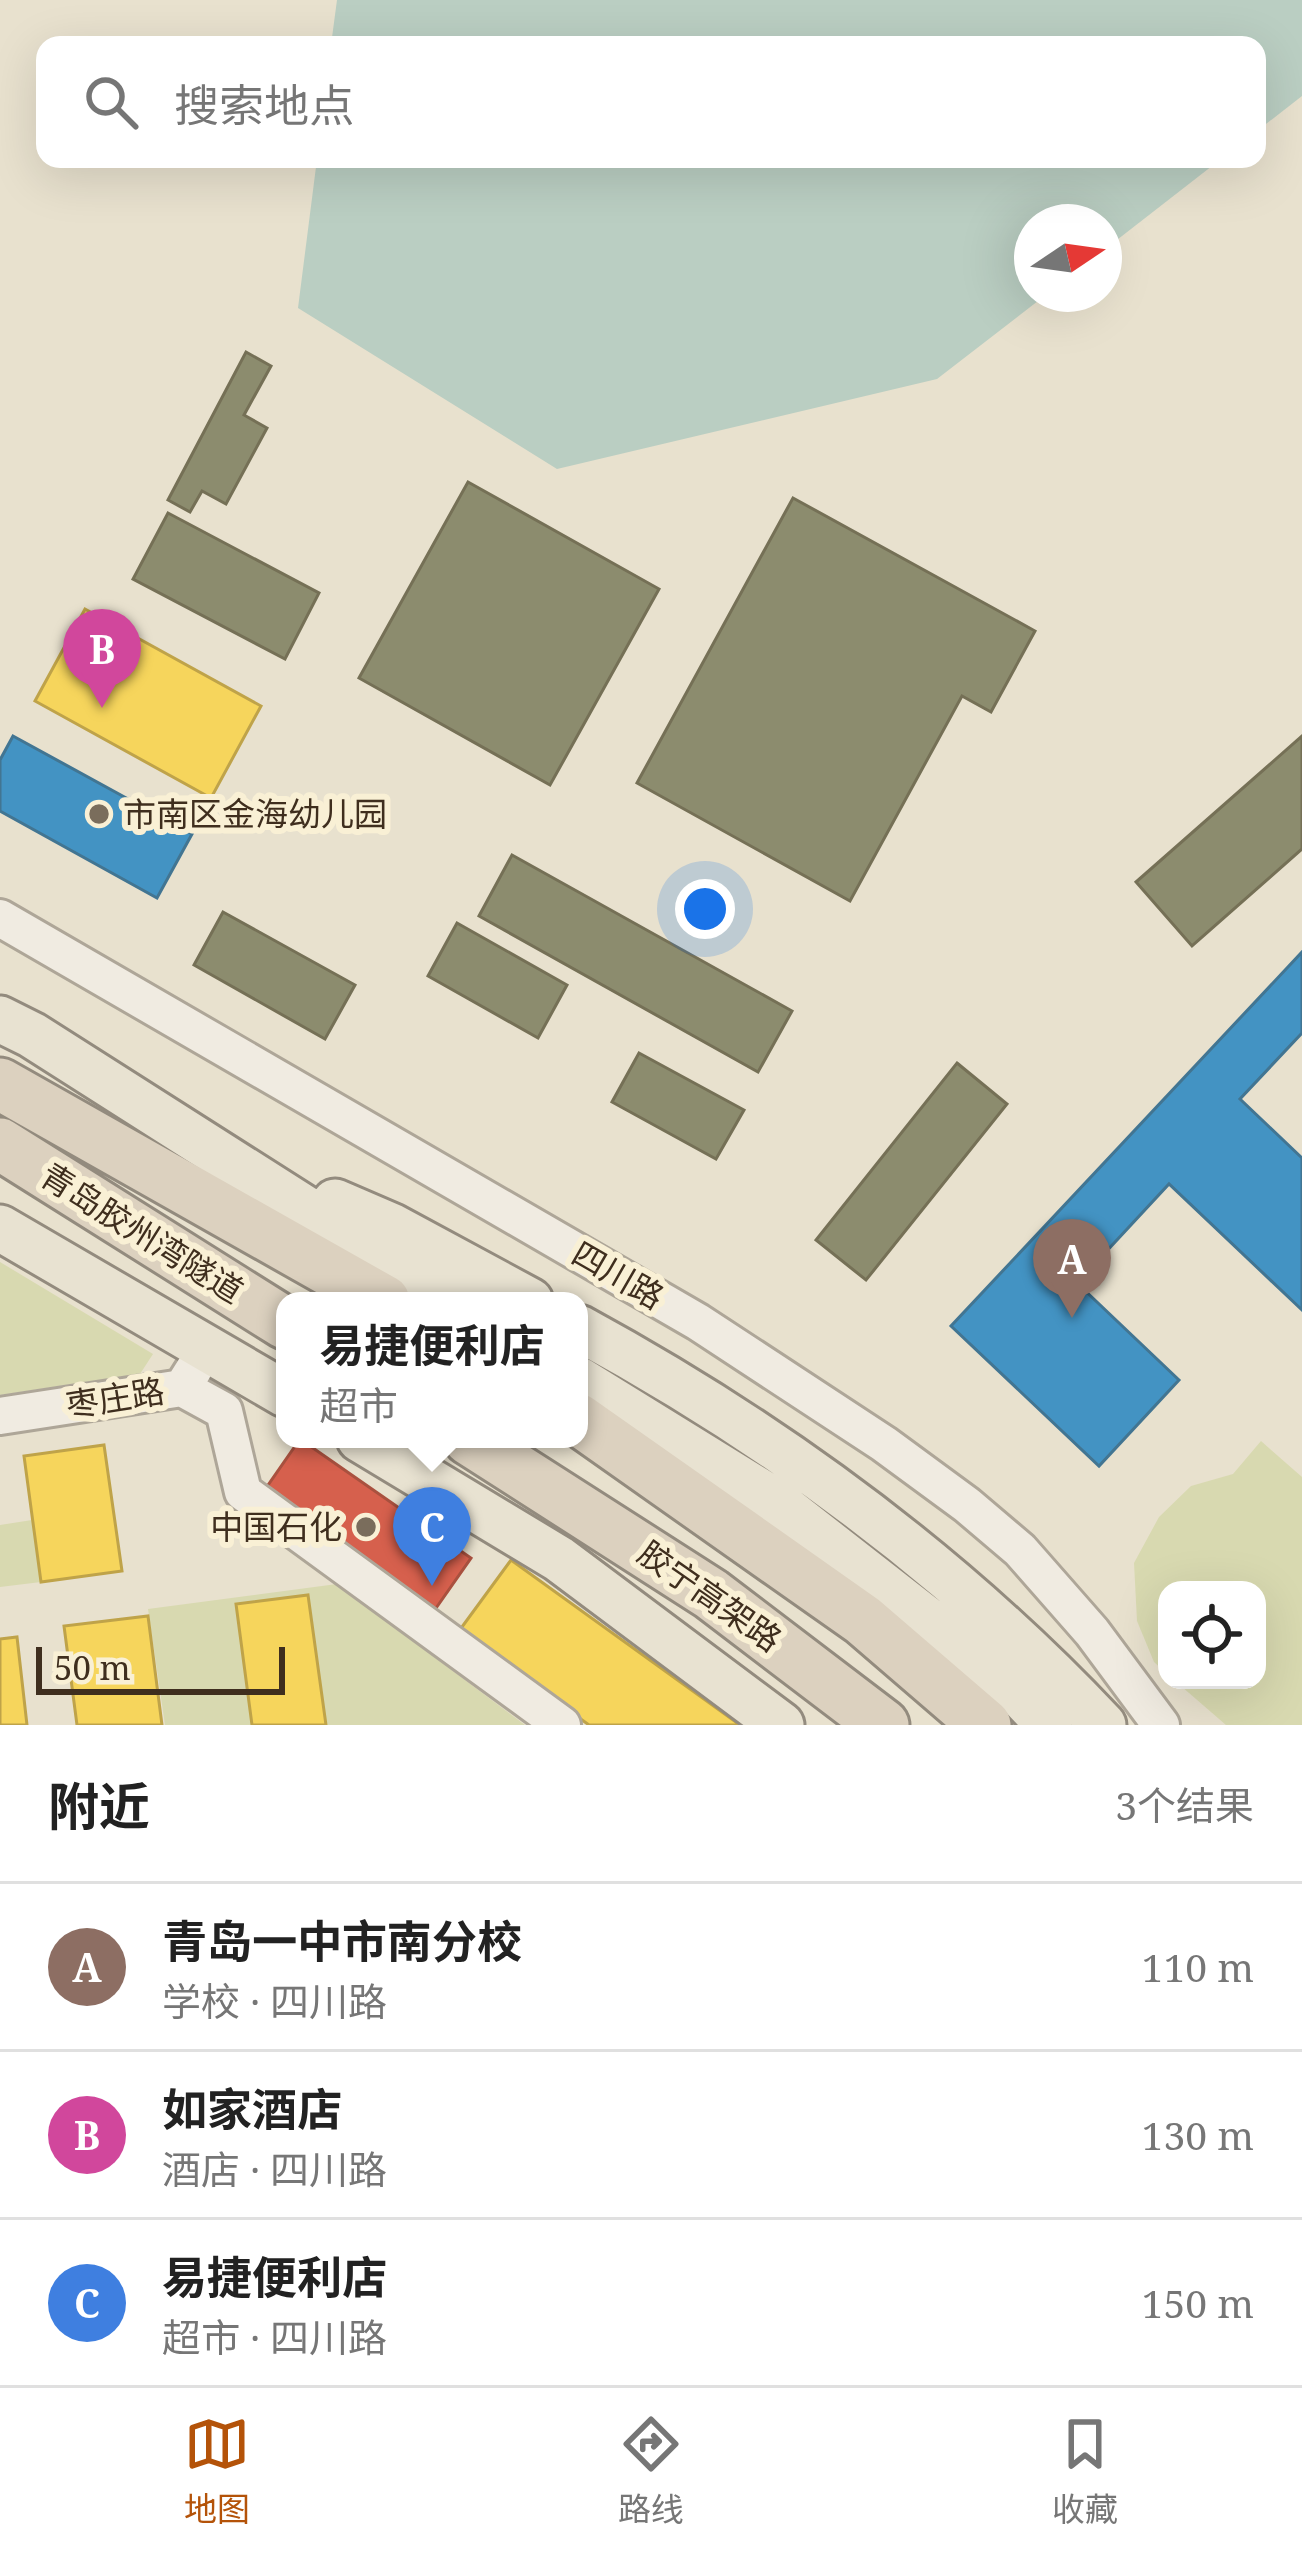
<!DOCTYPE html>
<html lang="zh">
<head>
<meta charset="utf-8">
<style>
	body { margin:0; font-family:"Noto Serif","Noto Sans SC",serif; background:#f6f6f6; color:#222 }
	.controls { position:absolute; right:36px; bottom:36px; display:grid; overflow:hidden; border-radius:24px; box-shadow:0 12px 48px #0002 }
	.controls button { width:108px; height:108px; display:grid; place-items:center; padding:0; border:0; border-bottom:3px solid #e0e0e0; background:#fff; color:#222; font:60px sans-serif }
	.compass { position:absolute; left:1014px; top:204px; width:108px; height:108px; border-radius:50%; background:#fff; box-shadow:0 12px 48px #0002; rotate:77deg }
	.scale { position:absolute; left:36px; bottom:30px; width:249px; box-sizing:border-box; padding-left:12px; border:6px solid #3f2e1e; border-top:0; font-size:33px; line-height:42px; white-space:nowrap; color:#3f2e1e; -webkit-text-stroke:9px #f9f0d5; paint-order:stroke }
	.you { position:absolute; left:705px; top:909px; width:42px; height:42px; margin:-30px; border:9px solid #fff; border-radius:50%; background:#1a73e8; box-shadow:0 0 0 18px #1a73e833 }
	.badge { display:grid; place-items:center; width:78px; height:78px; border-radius:50%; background:#b45309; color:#fff; font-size:39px; font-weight:700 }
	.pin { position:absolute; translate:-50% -99px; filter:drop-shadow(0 3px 6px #0008) }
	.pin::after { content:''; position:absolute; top:63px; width:42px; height:36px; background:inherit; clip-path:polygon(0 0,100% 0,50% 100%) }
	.popup { position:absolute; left:276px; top:1292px; width:312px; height:156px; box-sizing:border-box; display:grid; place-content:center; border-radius:24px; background:#fff; filter:drop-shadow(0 3px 9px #0005); font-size:39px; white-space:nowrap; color:#767676 }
	.popup b { font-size:45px; color:#222 }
	.popup::after { content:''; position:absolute; left:50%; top:100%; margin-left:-24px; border:24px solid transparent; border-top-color:#fff }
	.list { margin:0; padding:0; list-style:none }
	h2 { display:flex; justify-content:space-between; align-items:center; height:156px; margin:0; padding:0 48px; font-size:51px }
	h2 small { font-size:39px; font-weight:400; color:#767676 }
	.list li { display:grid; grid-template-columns:78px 1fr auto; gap:36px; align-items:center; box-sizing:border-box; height:168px; padding:0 48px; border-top:3px solid #e0e0e0 }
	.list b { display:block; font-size:45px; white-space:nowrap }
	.list p { margin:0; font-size:39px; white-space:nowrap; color:#767676 }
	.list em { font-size:39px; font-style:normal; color:#767676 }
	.icon { flex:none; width:66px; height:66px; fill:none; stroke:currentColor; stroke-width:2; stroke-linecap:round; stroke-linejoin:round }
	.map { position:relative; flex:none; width:1302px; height:1725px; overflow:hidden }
	.search { position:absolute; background:#fff; box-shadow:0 12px 48px #0002; left:36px; right:36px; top:36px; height:132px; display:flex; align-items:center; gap:30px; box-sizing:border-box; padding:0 42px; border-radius:24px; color:#767676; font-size:45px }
	.sheet { height:660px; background:#fff }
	nav { display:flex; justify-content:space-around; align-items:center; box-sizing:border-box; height:168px; border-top:3px solid #e0e0e0; background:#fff; font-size:33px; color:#767676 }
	nav a { display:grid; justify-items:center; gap:6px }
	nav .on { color:#b45309 }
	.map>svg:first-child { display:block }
	.green { fill:#d8d9b0 }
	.water { fill:#bacec2 }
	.homes { fill:#f6d55c; stroke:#bfa349; stroke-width:3 }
	.shops { fill:#d6604d; stroke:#a9513f; stroke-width:3 }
	.schools { fill:#4393c3; stroke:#427592; stroke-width:3 }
	.industry { fill:#8c8c6e; stroke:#757056; stroke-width:3 }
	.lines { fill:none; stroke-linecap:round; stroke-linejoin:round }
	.minor-casing { stroke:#aea698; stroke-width:42 }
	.major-casing { stroke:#938b7e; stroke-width:51 }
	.highway-casing { stroke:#938b7e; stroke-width:57 }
	.minor { stroke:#f0ebe1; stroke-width:36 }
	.major { stroke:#e8e2d1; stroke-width:45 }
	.highway { stroke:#dcd1bf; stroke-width:51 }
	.poi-dot { fill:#7a6d5c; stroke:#f9f0d5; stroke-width:4.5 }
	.labels { text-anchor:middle; stroke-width:12; stroke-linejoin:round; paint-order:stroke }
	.poi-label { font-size:33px; fill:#3f2e1e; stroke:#f9f0d5; text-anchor:start }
	.street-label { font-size:33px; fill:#3f2e1e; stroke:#f9f0d5 }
</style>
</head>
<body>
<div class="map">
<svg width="1302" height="1725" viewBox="0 0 1302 1725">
	<rect width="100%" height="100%" fill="#e8e1ce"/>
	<path class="green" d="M0 1262 153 1354 140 1374 0 1395Z
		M1261 1441 1302 1477V1725H1226L1174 1680H1257V1590H1167V1674L1154 1662 1137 1621 1134 1563 1159 1517 1191 1486 1233 1474Z
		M32 1520 41 1582 0 1587V1525Z
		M337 1584 525 1725H165L148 1609Z"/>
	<path class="water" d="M337 0H1302V96L1257 131V45H331Z
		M317 159H1221L1104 250V222H1032V294H1047L937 379 557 469 298 308Z"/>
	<path class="homes" d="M85 609 261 706 211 798 35 701Z
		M104 1445 122 1571 41 1582 24 1456Z
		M511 1560 740 1725H589L459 1631Z
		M308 1595 326 1725H252L236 1604Z
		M148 1616 162 1725H77L64 1626Z
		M17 1637 27 1725H0V1639Z"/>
	<path class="shops" d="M300 1439 471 1558 434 1611 264 1491Z"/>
	<path class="schools" d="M13 736 192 834 157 898 0 811V760Z
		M1302 952V1033L1240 1099 1302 1158V1310L1169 1184 1077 1283 1179 1380 1099 1466 951 1326Z"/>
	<path class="industry" d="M246 352 271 366 244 415 267 428 226 504 202 491 190 512 168 500Z
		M468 482 659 589 550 785 359 678Z
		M793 498 1035 631 991 712 962 696 850 901 637 783Z
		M168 513 319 593 285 659 133 579Z
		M1302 736V849L1192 946 1136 882Z
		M512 855 792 1011 758 1072 479 916Z
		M223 912 355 985 325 1039 194 965Z
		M457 923 567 985 538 1038 428 976Z
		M639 1053 744 1110 716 1159 612 1102Z
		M957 1063 1007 1104 866 1280 816 1240Z"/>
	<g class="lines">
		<defs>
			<path id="minor" d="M0 918 698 1322 884 1444 967 1505 1020 1550 1092 1632 1161 1725
				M182 1388 224 1411 243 1492 562 1725
				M0 1416 182 1388 194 1369"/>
			<path id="major" d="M0 1019 32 1035 450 1301
				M335 1202 393 1227 530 1301
				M0 1228 285 1394
				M579 1328C772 1433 952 1565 1103 1725
				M579 1380 775 1501 1012 1686 1049 1725
				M360 1439 559 1559 781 1725"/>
			<path id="highway" d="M0 1084 384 1301
				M0 1144 285 1323
				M579 1420 863 1620 985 1725
				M469 1439 711 1594 883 1725"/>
		</defs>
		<use href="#minor" class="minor-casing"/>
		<use href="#major" class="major-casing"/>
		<use href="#highway" class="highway-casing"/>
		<use href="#minor" class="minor"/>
		<use href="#major" class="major"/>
		<use href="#highway" class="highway"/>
	</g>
	<g class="poi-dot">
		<circle cx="99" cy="814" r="12"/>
		<circle cx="366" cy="1527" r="12"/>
	</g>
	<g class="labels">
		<g class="poi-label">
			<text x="123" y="826">市南区金海幼儿园</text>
			<text x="342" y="1539" text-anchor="end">中国石化</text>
		</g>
		<g class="street-label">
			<text transform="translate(142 1233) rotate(32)" y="12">青岛胶州湾隧道</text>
			<text transform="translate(618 1275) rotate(30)" y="12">四川路</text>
			<text transform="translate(115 1398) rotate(-9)" y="12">枣庄路</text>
			<text transform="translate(710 1596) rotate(35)" y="12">胶宁高架路</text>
		</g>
	</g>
</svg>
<div class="controls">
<button><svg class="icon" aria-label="locate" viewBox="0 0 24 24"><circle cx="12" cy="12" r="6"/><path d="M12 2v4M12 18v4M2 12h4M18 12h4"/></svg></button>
</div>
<svg class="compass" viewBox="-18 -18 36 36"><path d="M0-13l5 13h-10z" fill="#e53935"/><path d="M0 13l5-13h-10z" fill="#767676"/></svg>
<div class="scale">50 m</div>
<div class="you"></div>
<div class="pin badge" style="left:1072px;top:1318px;background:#8d6e63">A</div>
<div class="pin badge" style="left:102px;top:708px;background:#d1479c">B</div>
<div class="pin badge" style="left:432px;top:1586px;background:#3f7fe0">C</div>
<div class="popup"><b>易捷便利店</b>超市</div>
<div class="search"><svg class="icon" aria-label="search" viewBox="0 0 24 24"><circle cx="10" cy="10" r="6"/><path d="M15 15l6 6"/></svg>搜索地点</div>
</div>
<section class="sheet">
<h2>附近<small>3个结果</small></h2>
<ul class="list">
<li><span class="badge" style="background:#8d6e63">A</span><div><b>青岛一中市南分校</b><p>学校 · 四川路</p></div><em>110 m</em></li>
<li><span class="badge" style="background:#d1479c">B</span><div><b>如家酒店</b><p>酒店 · 四川路</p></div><em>130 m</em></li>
<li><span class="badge" style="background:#3f7fe0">C</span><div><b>易捷便利店</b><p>超市 · 四川路</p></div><em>150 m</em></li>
</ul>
</section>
<nav>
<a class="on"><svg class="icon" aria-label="map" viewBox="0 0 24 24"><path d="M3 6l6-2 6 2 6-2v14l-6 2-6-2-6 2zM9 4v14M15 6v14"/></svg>地图</a>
<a><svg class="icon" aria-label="directions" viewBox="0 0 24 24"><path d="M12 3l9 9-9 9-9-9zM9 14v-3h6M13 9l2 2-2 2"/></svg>路线</a>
<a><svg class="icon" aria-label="saved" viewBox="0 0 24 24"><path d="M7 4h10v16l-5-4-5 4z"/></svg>收藏</a>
</nav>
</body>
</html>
